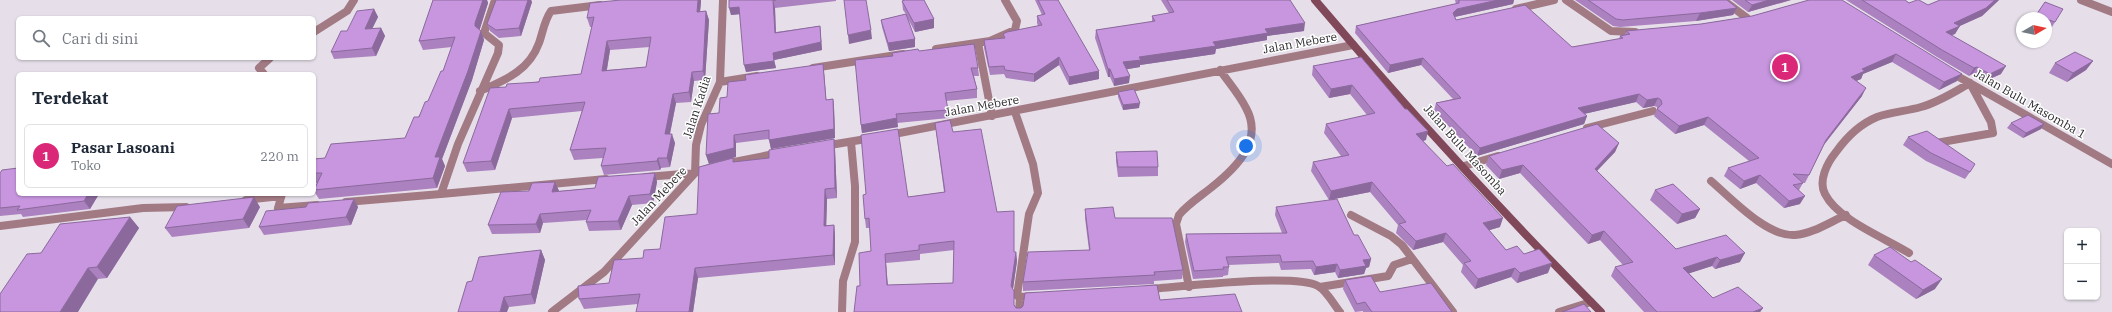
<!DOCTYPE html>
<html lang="id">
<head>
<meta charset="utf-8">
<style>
	body { margin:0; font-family:"IBM Plex Serif",serif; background:#f6f6f7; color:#1f2937 }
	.controls { position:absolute; right:12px; bottom:12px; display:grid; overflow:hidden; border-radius:6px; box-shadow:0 1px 3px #0004 }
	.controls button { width:36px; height:36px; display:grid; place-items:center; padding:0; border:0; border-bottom:1px solid #e0e1e3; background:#fff; color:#1f2937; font:20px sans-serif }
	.compass { position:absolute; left:2016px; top:12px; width:36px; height:36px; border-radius:50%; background:#fff; box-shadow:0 1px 3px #0004; rotate:81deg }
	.you { position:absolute; left:1246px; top:146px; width:14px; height:14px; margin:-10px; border:3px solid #fff; border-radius:50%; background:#1a73e8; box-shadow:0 0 0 6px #1a73e833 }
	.badge { display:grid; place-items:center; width:26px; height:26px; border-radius:50%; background:#db2777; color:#fff; font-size:13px; font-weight:700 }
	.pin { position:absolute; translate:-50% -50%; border:2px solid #fff; box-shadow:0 1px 4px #0006 }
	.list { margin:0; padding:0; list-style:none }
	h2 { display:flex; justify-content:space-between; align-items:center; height:52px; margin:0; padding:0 16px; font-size:17px }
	h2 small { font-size:13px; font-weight:400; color:#747a83 }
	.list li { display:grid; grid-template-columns:26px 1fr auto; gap:12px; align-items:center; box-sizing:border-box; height:64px; margin:0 8px 8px; padding:0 8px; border:1px solid #e0e1e3; border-radius:6px }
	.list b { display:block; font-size:15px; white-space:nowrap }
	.list p { margin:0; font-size:13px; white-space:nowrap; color:#747a83 }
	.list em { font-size:13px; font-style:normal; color:#747a83 }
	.icon { flex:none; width:22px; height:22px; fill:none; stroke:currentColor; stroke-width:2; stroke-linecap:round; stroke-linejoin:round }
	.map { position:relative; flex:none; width:2112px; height:312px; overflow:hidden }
	.search { position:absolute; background:#fff; box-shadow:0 1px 3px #0004; left:16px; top:16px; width:300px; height:44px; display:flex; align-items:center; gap:10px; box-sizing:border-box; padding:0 14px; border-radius:6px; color:#747a83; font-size:15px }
	.panel { position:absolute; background:#fff; box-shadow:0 1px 3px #0004; left:16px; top:72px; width:300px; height:124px; border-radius:6px }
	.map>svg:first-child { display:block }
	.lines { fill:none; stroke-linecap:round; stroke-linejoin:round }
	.street { stroke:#a27a84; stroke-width:8 }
	.secondary { stroke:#804859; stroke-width:8 }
	.wall { fill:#ab81c0; fill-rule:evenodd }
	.shaded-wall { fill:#8b699c }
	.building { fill:#c796df; stroke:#8b699c; fill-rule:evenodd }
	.labels { text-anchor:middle; stroke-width:3; stroke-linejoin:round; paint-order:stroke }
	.street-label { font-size:12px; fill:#2f2d31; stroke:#fff }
</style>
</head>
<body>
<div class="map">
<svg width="2112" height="312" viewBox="0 0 2112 312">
	<rect width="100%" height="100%" fill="#e6dfea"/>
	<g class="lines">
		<path class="street" d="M495 0 484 33 499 45 498 53 458 144 441 194 606 179
			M1566 0 1611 31 1635 32
			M1723 0 1747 18
			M2081 0 2112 12
			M1516 9 1554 0
			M314 32 347 11 354 0
			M978 43 992 116
			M936 49 990 41 1015 30 1017 21 1005 0
			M813 68 903 54
			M1952 73 2112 164
			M264 74 259 68 270 58
			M720 82 757 76
			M480 91C505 80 529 71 539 43 543 32 544 21 551 11L600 5
			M1015 112 1033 164 1038 193 1029 214 1017 296 1020 297 1019 312
			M1587 128 1653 111
			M889 135 1353 45
			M824 146 872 138
			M724 164 779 153
			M1464 166 1498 156
			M646 177 695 173 696 145 701 125 720 82 723 0
			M1711 181C1731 198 1767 237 1795 235 1812 234 1830 222 1846 215
			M282 194 278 208 317 205
			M246 200 281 196
			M346 202 441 194
			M1351 215 1391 236 1402 245 1453 312
			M0 226 143 208 186 207
			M1909 253C1885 238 1838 220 1825 194 1818 181 1827 163 1836 152 1846 138 1860 124 1877 117 1891 112 1907 111 1921 107 1939 102 1954 92 1970 83L1991 122 1993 133 1936 143
			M1189 287 1176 224 1179 215C1188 204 1201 196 1212 187 1236 168 1264 141 1246 108 1239 94 1229 83 1220 70
			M1320 287 1388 276 1394 265 1412 259
			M1148 289C1182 287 1294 273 1318 286 1327 291 1334 305 1340 312
			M1020 297 1035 296
			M552 312 604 272 695 173 709 168
			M842 312 843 281 855 242V186L851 142
			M1559 312 1591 302"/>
		<path class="secondary" d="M1315 0C1406 108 1502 212 1601 312"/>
	</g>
	<path class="wall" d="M433 0H487L488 3 479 30 481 31 484 40 472 80 442 159 445 166 437 188 319 199 314 191 317 183H314V159L325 158 405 138 428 101 443 71 452 47 423 50 419 41Z
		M496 0H531L532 2 521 36 499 38 490 31 487 24Z
		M729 0H836V1L775 8 776 32 820 26 822 50 774 60 776 68 746 72 740 14 731 15Z
		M1035 0H1058L1099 79 1069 85 1059 65 1034 82 1006 78 1004 74 990 75 984 48V40L1004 38 1003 34 1038 26 1037 23V16L1042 15Z
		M1161 0H1290L1304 31 1267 36V40L1216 49 1215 54 1140 65V67L1127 69 1129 83 1114 86 1110 77H1108L1095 38 1096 30 1152 22V16L1169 13Z
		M1455 0H1514L1513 4 1455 17 1456 20 1572 47 1619 39 1620 36 1625 35 1626 31 1701 24 1752 16 1809 0 1957 81 1939 90 1892 62 1863 74 1861 79 1856 81 1862 96 1824 145 1805 183H1802H1803L1799 190 1800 204 1784 208 1756 183 1740 189 1724 176 1728 168 1749 161 1704 125 1675 134 1654 116 1657 109V107L1654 106 1643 108 1636 102 1584 114 1587 116 1584 124 1477 156 1434 111 1436 103 1453 99 1421 65 1388 73 1355 33 1356 26 1456 4Z
		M1575 0H1727L1737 8 1733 15 1696 21 1620 27 1613 26Z
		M1732 0H1791L1748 12Z
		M1846 0H1905L1909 3 1928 5 1940 0H1999L1982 16 1959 26 1955 34 1951 35 2001 74 1985 81 1972 74 1969 76 1937 57Z
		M902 1 934 19V28L915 32 906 15 915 39V47L889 51 882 27 881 20 906 14 903 10Z
		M701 2 700 12 706 11 709 20 705 80 694 81 691 102 676 103 670 134 675 143 670 167 661 168 660 170 604 175 601 166 603 158 574 160 570 150 582 111 512 118 495 170 467 172 463 163 506 87 581 74 592 27H590L587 18ZM650 47 646 67 607 70 610 50Z
		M2045 2 2055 22 2052 27 2046 25V18H2034Z
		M374 9 378 17 372 29 381 28 385 36 376 56 334 59 331 52 347 31Z
		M919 51 978 68 979 76H974L977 89V98L946 101 948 110 949 118 897 123 898 127 862 133 861 125 892 56V53Z
		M1361 57 1426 140 1423 141 1500 227 1489 230 1506 250 1524 254 1548 273 1517 283 1511 277 1475 289 1461 272 1463 265 1443 242 1413 250 1396 233 1398 225 1370 192 1329 200 1311 171 1313 162 1341 156 1324 133 1326 124 1367 115 1350 94 1329 98 1312 75 1313 66Z
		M2093 61 2086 70 2067 82 2049 73 2055 63Z
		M824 73 826 100 833 99 834 107 835 138 771 149 769 139 736 143V157L709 164 706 155 727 97Z
		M1118 92 1139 108 1123 110 1118 97Z
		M935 123 953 132 997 212 1014 252H1016L1017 261 1013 289 1014 305 1016 308H1021L1160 300 1242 312H854L860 286 871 251 870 228H866L865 219 908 197 944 192ZM954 250 953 283 888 285 886 263 920 260V254Z
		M2011 123 2041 129 2023 138 2007 128Z
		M1908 137 1970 172 1965 179 1926 161 1903 145Z
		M834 139 835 149 837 198 827 199 826 225H834L835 235V265L698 278 693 312H636L638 304 584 309 579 299 609 283 643 258 660 249 697 214 733 158 734 162 769 158Z
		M1619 143 1615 152 1597 171 1676 249 1740 262 1715 269 1712 266 1689 273 1713 298 1763 308 1760 312H1644L1611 276 1615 267 1623 265 1600 240 1588 244 1520 173 1499 179 1486 165 1489 156Z
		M1116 152 1158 167V176L1118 177 1116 161Z
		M0 173 18 194H99L90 209 23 217 21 214 0 216Z
		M655 173 657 182 653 203 632 205 621 230 589 231 586 222 587 220 543 223 540 233 492 234 488 225 529 191 555 182 559 191 595 188Z
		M1655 190 1700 209 1695 218 1677 224 1650 200Z
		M354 199 358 207 351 225 264 235 259 227 306 207Z
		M260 207 249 228 172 237 165 228Z
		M1276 207 1354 235 1371 259 1369 267 1366 268 1364 274 1338 278 1335 272 1314 275 1311 269 1281 270 1279 263 1228 265 1229 267 1228 275 1223 276V277L1193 279 1185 242 1186 234 1282 233 1275 215Z
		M1085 209 1115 218 1183 270 1182 279 1154 281V284L1023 291V282L1089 250 1085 218Z
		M130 217 139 228 107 278 98 279 41 253Z
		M541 250 545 260 535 304 509 307 472 281Z
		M1874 255 1935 289 1916 299 1868 265Z
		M1345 280 1380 292 1452 312H1363V311L1355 312 1343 289Z"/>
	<path class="shaded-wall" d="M482 0H487L488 3 479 32 475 26V23Z
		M528 0H531L532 2 521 36 519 28Z
		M698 0H701V2L699 21 697 12Z
		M773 0 775 8 776 40 775 33Z
		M1498 0H1514L1513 4 1454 17 1453 13 1457 9Z
		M1769 0H1791L1748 12 1752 5Z
		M1995 0H1999L1982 16 1949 31 1954 23Z
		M739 7 741 14 731 15 729 8Z
		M1737 8 1733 15 1696 21 1700 13Z
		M374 9 378 17 368 37 365 29Z
		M706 11 709 20 705 80 703 71Z
		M934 19V28L915 32 914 23Z
		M1305 23 1304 31 1267 36V40L1216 49 1215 54 1140 65V67L1123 70V62L1139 57 1213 42 1265 29Z
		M820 26 822 50 774 60 776 68 746 72 744 65 773 53Z
		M1960 26 1955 34 1941 39 1946 32Z
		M381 28 385 36 376 56 372 48Z
		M871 30 872 39 849 44 848 35Z
		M481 31 484 40 472 80 442 159 445 166 437 188 433 178 435 157Z
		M915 39V47L889 51 888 43Z
		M607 41 610 50 605 80 602 71Z
		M1896 54 1892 62 1863 74 1861 79 1847 85 1851 77 1862 69Z
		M1059 57V65L1034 82V74Z
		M1423 58 1421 65 1388 73 1390 65Z
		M2093 61 2086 70 2067 82 2073 73Z
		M823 64 824 73 827 108 826 100Z
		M2006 66 2001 74 1985 81 1990 74Z
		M1977 67 1972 74 1969 76 1974 68Z
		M1108 69H1110V77H1108Z
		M1099 71V79L1069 85V77Z
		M692 72 694 81 691 102 689 92Z
		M1962 74 1957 81 1939 90 1944 82Z
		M1130 76 1129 83 1114 86V79Z
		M1352 85 1350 94 1329 98 1331 89Z
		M1866 88 1862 96 1821 148 1826 140Z
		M673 94 676 103 668 143 665 134Z
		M1639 94 1636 102 1575 116 1578 108Z
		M1658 98 1654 106 1643 108 1647 100Z
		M833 99 834 107 835 138 771 149 769 140Z
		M1140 103 1139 108 1123 110V105Z
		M509 109 512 118 495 170 491 161Z
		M1587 116 1584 124 1477 156 1480 148Z
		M1708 117 1704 125 1675 134 1679 126Z
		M897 118 898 127 862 133 861 125Z
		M2044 124 2041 129 2023 138 2026 133Z
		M1428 131 1426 140 1414 143 1416 134Z
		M672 134 675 143 670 167 667 158Z
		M734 135 736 143V157L709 164 706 155Z
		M834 139 835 149 837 198 835 188Z
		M1619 143 1615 152 1591 177 1595 169Z
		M658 158 661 168 660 170 657 161Z
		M1523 165 1520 173 1499 179 1502 170Z
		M655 173 657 182 653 203 650 194Z
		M1760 175 1756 183 1740 189 1744 181Z
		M555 182 559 191 552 192Z
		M1372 182 1370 192 1329 200 1331 191Z
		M825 189 827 199 826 236 824 226Z
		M88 194H99L90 209 84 201Z
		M629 196 632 205 621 230 618 221Z
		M1805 196 1800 204 1784 208 1789 201Z
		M254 197 260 207 249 228 243 219Z
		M354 199 358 207 351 225 346 217Z
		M1700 209 1695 218 1677 224 1682 214Z
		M540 214 543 223 540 233 536 224Z
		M130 217 139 228 107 278 97 267Z
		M1503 218 1500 227 1480 233 1483 223Z
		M834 225 835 235V265L833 255Z
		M1604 231 1600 240 1588 244 1592 235Z
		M1446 233 1443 242 1413 250 1416 241Z
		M541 250 545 260 535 304 531 294Z
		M1016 252 1017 261 1012 296 1011 286Z
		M1745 253 1740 262 1715 269 1720 260Z
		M885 254 886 263 888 294 887 285Z
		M1717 257 1712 266 1678 277 1683 268Z
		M1371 259 1369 267 1366 268 1364 274 1338 278 1340 270 1363 260Z
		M1552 263 1548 273 1517 283 1520 273Z
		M1337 264 1335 272 1314 275 1316 267Z
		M88 268 98 279 78 312H60Z
		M695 268 698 278 693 312H689Z
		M1515 268 1511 277 1475 289 1478 279Z
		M1942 279 1935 289 1916 299 1923 290Z
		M504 297 509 307 507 312H500Z
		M1763 308 1760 312H1753Z"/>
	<path class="building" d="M433 0H483L475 23V26L481 31 468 71 435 157H440L433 178 314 190 322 173H314V159L325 158 331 144 405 138 414 117H419L425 102 428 101 441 71H443L455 37 419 41Z
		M496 0H528L519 28 496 30 487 24Z
		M621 0H698L697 12 706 11 703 71 692 72 689 92 673 94 665 134H672L667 158H658L657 161 601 166 606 148 570 150 585 102 509 109 491 161 463 163 490 88 506 87 507 84 539 82 540 78 581 74 594 17 587 18 590 3ZM651 37 646 67 602 71 607 41Z
		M729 0H776H773L775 33 820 26 821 42 773 53 774 61 744 65 739 7 729 8Z
		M844 0H866L871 30 848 35Z
		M905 0H924L934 19 914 23 902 1Z
		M1038 0H1058L1099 71 1069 77 1059 57 1034 74 1005 70 1004 66 989 67 984 40 1005 38 1003 34 1007 32 1042 25 1037 16 1045 14Z
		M1167 0H1290L1305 23 1265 29 1268 33 1213 42 1216 46 1139 57 1141 60 1123 62 1130 76 1114 79 1110 69H1108L1096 30 1155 21 1152 16 1174 12Z
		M1459 0H1498L1457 9 1453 13 1456 20 1525 5 1572 47 1623 38 1620 36 1630 34 1626 31 1701 24 1752 16 1809 0H1842L1962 74 1944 82 1896 54 1862 69 1865 71 1851 77 1866 88 1826 140 1809 175 1793 174 1803 183 1793 185 1805 196 1789 201 1760 175 1744 181 1728 168 1759 158 1708 117 1679 126 1657 109 1662 104 1661 100 1658 98 1647 100 1639 94 1578 108 1587 116 1480 148 1436 103 1461 98 1423 58 1390 65 1356 26 1459 3Z
		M1588 0H1727L1737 8 1700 13 1623 20 1616 19Z
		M1745 0H1769L1752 5Z
		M1862 0H1905L1909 3 1917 0H1919L1928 5 1940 0H1995L1986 8 1954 23 1960 26 1946 32 2006 66 1990 74 1977 67 1974 68 1942 50Z
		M2045 2 2063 9 2055 22 2046 19V18H2044L2036 15Z
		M374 9 365 29 381 28 372 48 331 52 341 31H347L357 11Z
		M906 14 915 39 888 43 881 20Z
		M974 44 978 68H971L977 89 945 93 948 110 896 114 897 118 861 125 855 60 893 56 892 53 918 49 919 51Z
		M2075 52 2093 61 2073 73 2055 63Z
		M1361 57 1405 109H1407L1428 131 1416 134 1447 166 1453 164 1503 218 1483 223 1506 250 1517 246 1524 254 1539 249 1552 263 1520 273 1515 268 1478 279 1464 263 1471 261 1446 233 1416 241 1399 224 1406 222 1372 182 1331 191 1313 162 1349 155 1326 124 1375 113 1352 85 1331 89 1313 66Z
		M823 64 826 100 833 99 834 129 769 140V130L734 135V148L706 155 708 114 719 113 720 98 727 97 728 82 746 80 745 75Z
		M1134 89 1140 103 1123 105 1118 92Z
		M2028 115 2044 124 2026 133 2011 123Z
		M950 120 953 132 981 129 997 212 1014 211V252H1016L1011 286 1014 291V305L1016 308H1021L1023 306 1025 293 1157 285 1160 300 1235 294 1242 312H854L857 286H860L859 253 871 251 869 218 865 219 863 195 866 194 861 135 898 129 908 197 945 192 935 123ZM954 241 953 283 887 285 885 254 919 250V245Z
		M1597 124 1619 143 1595 169 1676 249 1726 235 1745 253 1720 260 1717 257 1683 268 1713 298 1738 287 1763 308 1753 312H1657L1615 267 1633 262 1604 231 1592 235 1523 165 1502 170 1489 156Z
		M1927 131 1975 164 1970 172 1931 153 1908 137Z
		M834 139 835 188 825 189 824 226 834 225 833 255 695 268 689 312H636L640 294 579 299 578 286 609 283 614 260 643 258 644 250 660 249 665 217 697 214 699 167 733 158V162L769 158V150Z
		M1157 151 1158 167H1118L1116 152Z
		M18 168V194H88L84 201 17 210 20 206 0 208V173L2 170Z
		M655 173 650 194 629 196 618 221 586 222 591 210 540 214 536 224 488 225 501 192 529 191 532 183 555 182 552 192 595 188 598 177Z
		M1673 184 1700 209 1682 214 1655 190Z
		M254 197 243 219 165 228 177 206Z
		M354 199 346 217 259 227 266 211 306 207 308 203Z
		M1337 199 1354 235H1358L1371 259 1363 260 1366 266 1340 270 1337 264 1316 267 1313 261 1282 262 1280 255 1226 257 1229 267H1223L1224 269 1194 271 1186 234 1287 233 1276 207Z
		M1113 207 1115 218H1172L1183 270 1154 272 1155 275 1023 282 1028 252 1090 250 1085 209Z
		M130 217 97 267 88 268 60 312H0V294L27 254 41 253 60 224Z
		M1890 247 1911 262 1915 260 1942 279 1923 290 1874 255Z
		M541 250 531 294 504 297 500 312H458L467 282 472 281 479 257Z
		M1371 276 1380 292 1431 283 1452 312H1372L1365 302 1357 304 1345 280Z
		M1584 304 1591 312H1562Z"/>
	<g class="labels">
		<g class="street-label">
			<text transform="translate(1300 43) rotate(-10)" y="4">Jalan Mebere</text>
			<text transform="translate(2030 104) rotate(30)" y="4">Jalan Bulu Masomba 1</text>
			<text transform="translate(982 106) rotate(-10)" y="4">Jalan Mebere</text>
			<text transform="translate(697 107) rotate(-72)" y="4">Jalan Kadia</text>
			<text transform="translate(1465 150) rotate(48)" y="4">Jalan Bulu Masomba</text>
			<text transform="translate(659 196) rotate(-47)" y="4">Jalan Mebere</text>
		</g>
	</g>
</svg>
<div class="controls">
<button>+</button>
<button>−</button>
</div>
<svg class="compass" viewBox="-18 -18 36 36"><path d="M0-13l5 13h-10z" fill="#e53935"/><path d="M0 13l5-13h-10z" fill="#747a83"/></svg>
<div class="you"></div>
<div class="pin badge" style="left:1785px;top:67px">1</div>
<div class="search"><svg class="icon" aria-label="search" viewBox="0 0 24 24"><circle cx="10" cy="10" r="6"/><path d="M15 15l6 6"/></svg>Cari di sini</div>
<section class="panel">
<h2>Terdekat<small></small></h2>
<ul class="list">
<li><span class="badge">1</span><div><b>Pasar Lasoani</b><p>Toko</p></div><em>220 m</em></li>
</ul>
</section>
</div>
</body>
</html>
